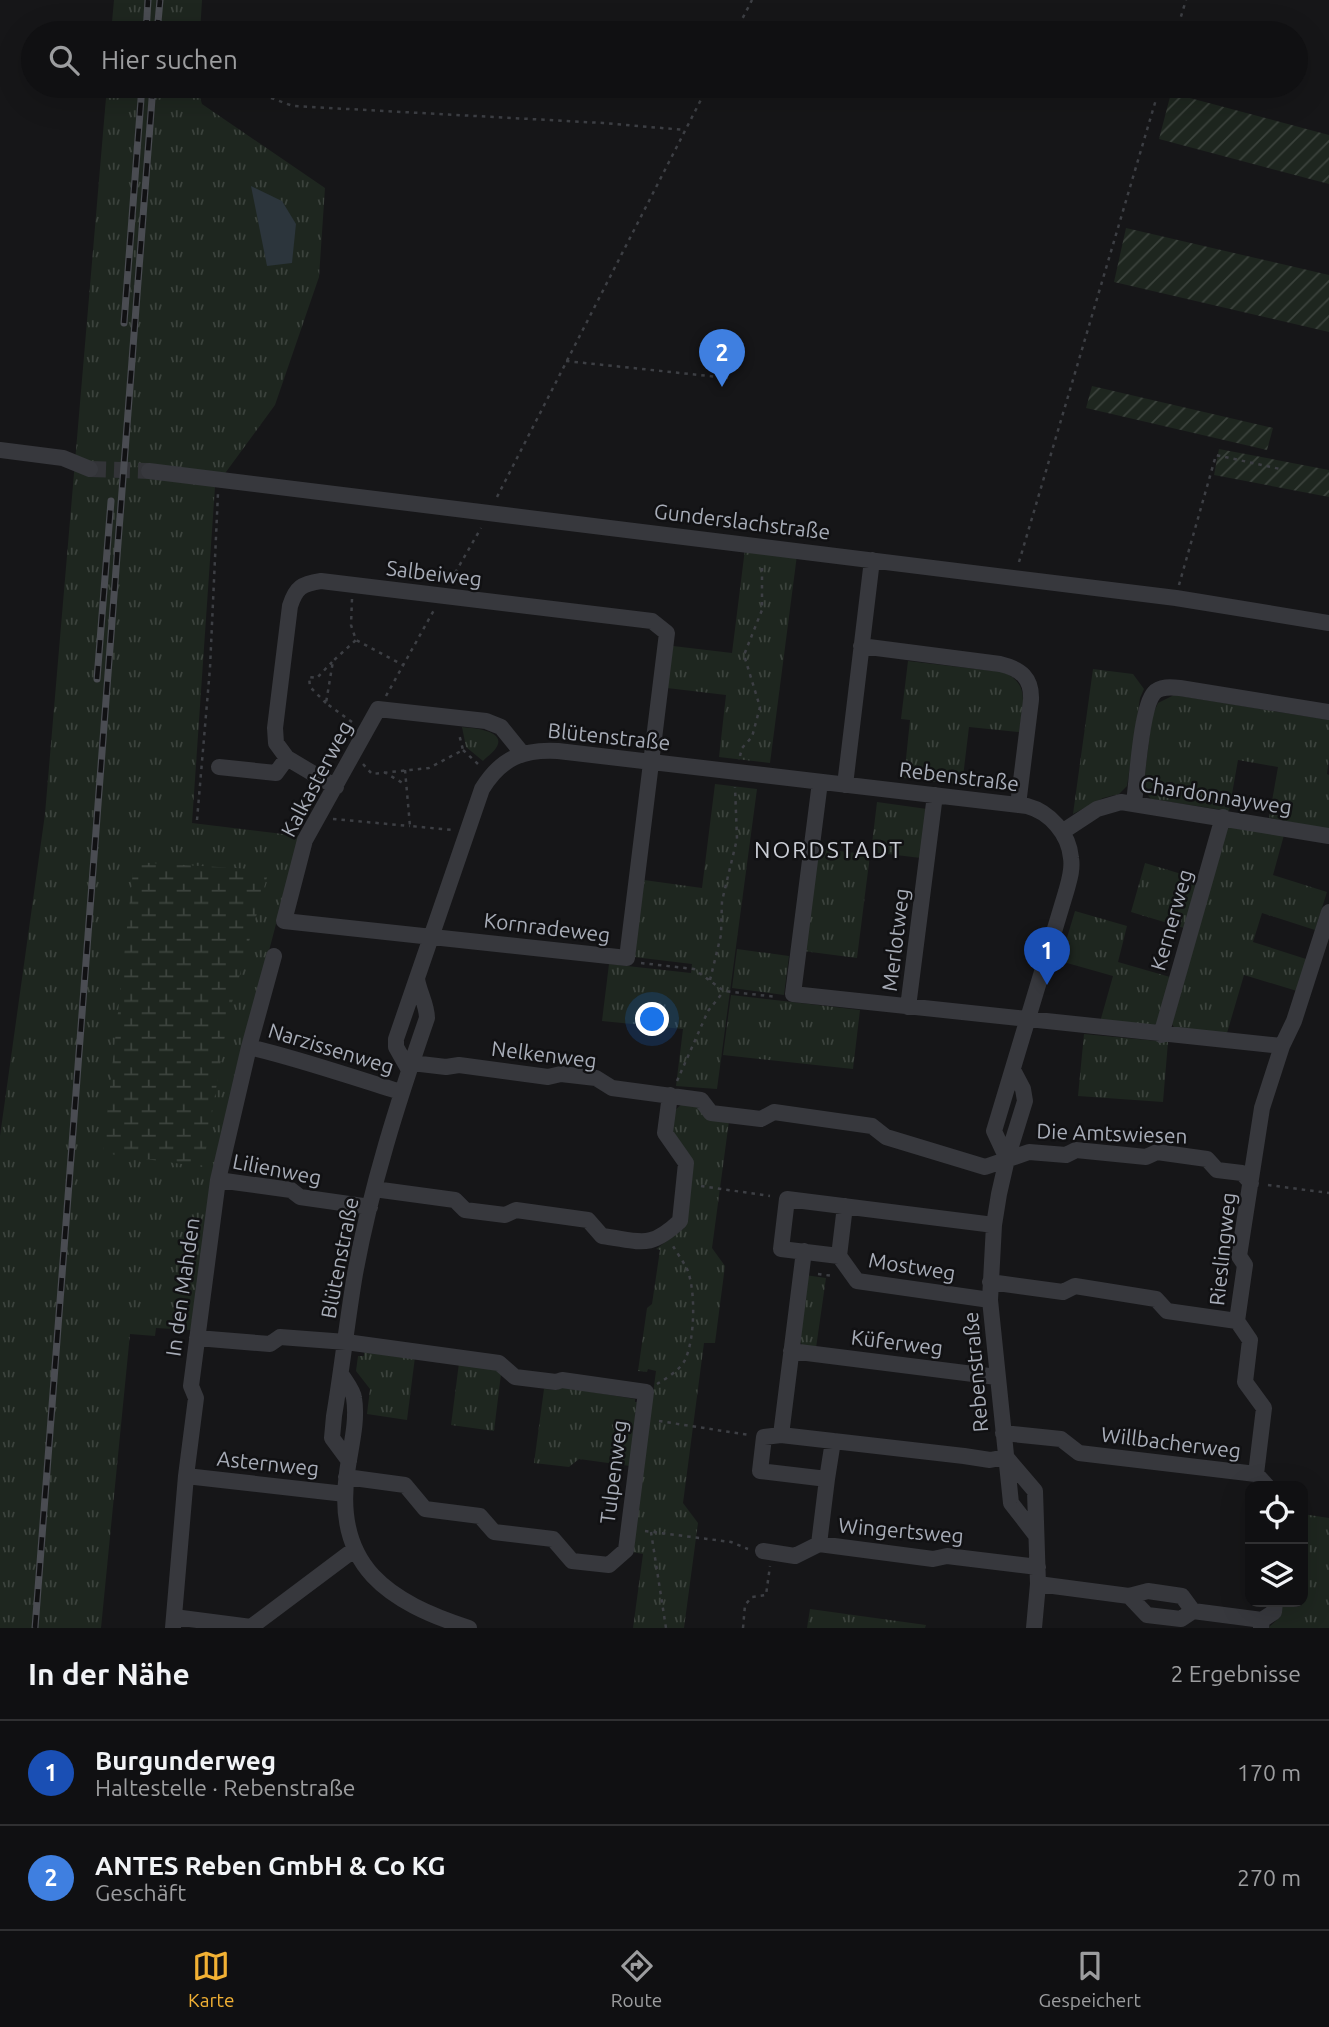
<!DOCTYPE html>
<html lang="de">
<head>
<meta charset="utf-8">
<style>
	body { margin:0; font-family:Ubuntu,sans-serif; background:#1e1e20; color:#f1f3f6 }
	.controls { position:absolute; right:21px; bottom:21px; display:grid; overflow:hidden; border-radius:14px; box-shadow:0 7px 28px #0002 }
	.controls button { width:63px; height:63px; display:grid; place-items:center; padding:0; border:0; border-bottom:2px solid #303032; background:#101012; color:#f1f3f6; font:35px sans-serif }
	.you { position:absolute; left:653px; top:1020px; width:24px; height:24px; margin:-18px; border:5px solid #fff; border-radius:50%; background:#1a73e8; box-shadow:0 0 0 10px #1a73e833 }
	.badge { display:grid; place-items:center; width:46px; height:46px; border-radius:50%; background:#f2b134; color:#fff; font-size:23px; font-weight:700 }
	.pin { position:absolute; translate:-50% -58px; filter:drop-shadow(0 2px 4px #0008) }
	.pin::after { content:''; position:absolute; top:37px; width:24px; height:21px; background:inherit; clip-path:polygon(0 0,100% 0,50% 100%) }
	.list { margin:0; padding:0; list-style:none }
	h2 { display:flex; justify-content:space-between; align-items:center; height:91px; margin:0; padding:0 28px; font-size:30px }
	h2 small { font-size:23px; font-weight:400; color:#9c9d9f }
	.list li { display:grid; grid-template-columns:46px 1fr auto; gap:21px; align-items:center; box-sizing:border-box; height:105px; padding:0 28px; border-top:2px solid #303032 }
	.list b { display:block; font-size:26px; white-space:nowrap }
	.list p { margin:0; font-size:23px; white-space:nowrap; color:#9c9d9f }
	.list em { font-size:23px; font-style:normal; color:#9c9d9f }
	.icon { flex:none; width:38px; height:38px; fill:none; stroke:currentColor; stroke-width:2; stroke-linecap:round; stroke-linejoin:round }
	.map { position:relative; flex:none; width:1329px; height:1628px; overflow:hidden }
	.search { position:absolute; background:#101012; box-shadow:0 7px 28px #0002; left:21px; right:21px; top:21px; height:77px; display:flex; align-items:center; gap:18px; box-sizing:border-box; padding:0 24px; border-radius:38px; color:#9c9d9f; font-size:26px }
	.sheet { height:301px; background:#101012 }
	nav { display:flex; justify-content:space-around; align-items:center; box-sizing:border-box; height:98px; border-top:2px solid #303032; background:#101012; font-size:19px; color:#9c9d9f }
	nav a { display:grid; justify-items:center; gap:4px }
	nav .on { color:#f2b134 }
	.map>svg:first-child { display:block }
	.grass { fill:url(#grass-tufts) }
	.wetland { fill:url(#wetland-marsh) }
	.garden { fill:url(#garden-furrows) }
	.water { fill:#2c353c }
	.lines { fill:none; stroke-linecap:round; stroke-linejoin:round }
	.minor-tunnel { stroke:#333438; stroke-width:16; stroke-dasharray:16 8; stroke-linecap:butt }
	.path { stroke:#3d3f44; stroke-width:2.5; stroke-dasharray:3.5 5; stroke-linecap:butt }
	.minor { stroke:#37383d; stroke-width:16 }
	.rail-casing { stroke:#4a4c52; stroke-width:7 }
	.rail { stroke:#111113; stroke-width:4.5; stroke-dasharray:13; stroke-linecap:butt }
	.labels { text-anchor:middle; stroke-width:5; stroke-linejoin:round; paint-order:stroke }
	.street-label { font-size:21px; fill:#a8adb8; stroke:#111113 }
	.neighbourhood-label { font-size:23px; letter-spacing:2px; fill:#c9ccd4; stroke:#111113 }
</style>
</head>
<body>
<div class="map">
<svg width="1329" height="1628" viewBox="0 0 1329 1628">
	<defs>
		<pattern id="grass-tufts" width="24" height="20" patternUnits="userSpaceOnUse" patternTransform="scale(1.75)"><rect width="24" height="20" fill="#1e261f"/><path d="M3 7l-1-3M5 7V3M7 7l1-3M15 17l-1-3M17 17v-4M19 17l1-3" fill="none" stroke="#3c433d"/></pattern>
		<pattern id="wetland-marsh" width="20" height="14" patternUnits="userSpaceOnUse" patternTransform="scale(1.75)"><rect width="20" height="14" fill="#1e261f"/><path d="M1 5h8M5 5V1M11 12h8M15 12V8" fill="none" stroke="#3c433d"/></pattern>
		<pattern id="garden-furrows" width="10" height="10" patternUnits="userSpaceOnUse" patternTransform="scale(1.75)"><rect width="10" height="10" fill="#1e261f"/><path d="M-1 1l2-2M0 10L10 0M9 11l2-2" fill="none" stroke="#3c433d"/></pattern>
	</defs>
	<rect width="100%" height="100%" fill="#161618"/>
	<path class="grass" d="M114 0H202L200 33H111Z
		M107 86H197L202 104 325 188 319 277 275 405 215 487 192 823 299 836 253 1012 191 1330 156 1328 155 1336 130 1334 101 1628H0V1136L45 814Z
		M745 549 797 555 770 763 719 757 726 695 667 688 673 646 732 653Z
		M908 661 1002 672C1032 683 1022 707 1019 732L969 727 962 785 904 778 910 720 901 719Z
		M1093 669 1133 674 1144 689 1140 698 1127 786 1119 794 1103 798 1073 814Z
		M1174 695 1329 720V759L1327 774 1329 775V829L1269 818 1278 767 1238 760 1229 811 1151 799 1143 789 1152 716 1158 703Z
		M462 727C471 728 508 730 496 748 493 753 486 757 483 761L466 747Z
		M715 784 757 789 717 1089 676 1086 683 1029 602 1021 609 964 691 973 692 964 634 957 644 880 702 888Z
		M877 802 927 809 921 858 871 852Z
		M1232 826 1284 835 1273 875 1327 892 1315 930 1262 913 1253 942 1306 959 1297 991 1244 975 1227 1033 1175 1029 1172 1024 1227 829Z
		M817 848 870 855 857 958 803 951Z
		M1145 863 1198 879 1184 928 1131 912Z
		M1075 911 1127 926 1118 962 1170 977 1157 1023 1152 1027 1100 1022 1113 976 1060 961Z
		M737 949 789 956 784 995 732 988Z
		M731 995 860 1010 853 1069 723 1055Z
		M1084 1034 1168 1042 1163 1102 1078 1096Z
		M682 1104 695 1105 729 1121 712 1248 725 1266 715 1343H704L683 1503 698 1523 684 1628H633L643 1554 632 1552 656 1371 648 1369 647 1372 638 1371 647 1308 652 1304 660 1250 656 1249 684 1228 693 1161 672 1133 675 1110Z
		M805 1275 826 1278 816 1348 805 1349 797 1337Z
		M364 1350 415 1357 407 1420 367 1414 370 1389 356 1371 358 1356H364Z
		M459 1363 496 1368 501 1374 494 1431 451 1425Z
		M561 1387 635 1399V1402H637L630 1466 579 1459 569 1467 534 1463 544 1389 557 1390Z
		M1303 1514 1329 1518V1628H1268L1280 1617 1282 1602H1303Z
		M810 1609 926 1625 925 1628H807Z"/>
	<path class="wetland" d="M134 862 269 870 228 1017 203 1167 103 1153Z"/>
	<path class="garden" d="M1171 93 1329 135V184L1159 139Z
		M1126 228 1329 275V332L1114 282Z
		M1092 386 1273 428 1267 450 1086 408Z
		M1219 449 1329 470V497L1214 475Z"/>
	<path class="water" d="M251 186 282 201 296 224 292 263 267 266Z"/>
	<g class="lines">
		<path class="minor-tunnel" d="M90 469 149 471"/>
		<path class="path" d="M735 33 752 0
			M1176 33 1186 0
			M271 98 293 106 603 123 685 130
			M566 361 728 378
			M497 497 708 86
			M1019 562 1160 86
			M451 580 481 528
			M1179 585 1216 455 1280 469
			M352 599 351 625 356 640 403 665
			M386 696 434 610
			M326 703 310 687 309 677 317 678 332 662
			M352 722 326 703 333 661 356 640
			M463 750 479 765
			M740 756 742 748 752 737 760 707 744 655 762 610V564
			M363 764 372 774 429 768 463 750 459 734
			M405 770 410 826 453 830
			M384 772 406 785
			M333 819 410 826
			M197 820 210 668 218 493
			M641 963 694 969 724 991 777 997
			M710 980 721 935 722 901 737 839 735 787
			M677 1081 708 1011 724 991
			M1268 1185 1329 1193
			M701 1186 770 1196
			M818 1274 833 1276
			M657 1384C667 1378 680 1370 685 1360 695 1339 696 1290 687 1269 683 1261 677 1253 673 1246
			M659 1421 749 1435
			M645 1531 731 1542 748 1549
			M651 1532 666 1628
			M743 1628 745 1605 752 1597 766 1595 770 1566"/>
		<path class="minor" d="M0 450 63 458 90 469
			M149 471 1176 598 1329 623
			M861 646 1000 664C1021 669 1032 678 1031 700L1018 805
			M219 767 276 773 287 758
			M820 782 793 994 1282 1046
			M845 785 872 560
			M336 787 287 758 276 743 275 728 290 606C296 587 302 584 321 581L652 621 667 633 627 958 284 921 305 840 378 709 486 721 501 727 522 753
			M1134 803C1137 781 1141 707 1154 693 1160 686 1171 687 1180 688L1329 712
			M1062 832 1097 809 1121 802 1329 836
			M908 1007 935 795
			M1161 1035 1223 817
			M249 1047C301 1059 351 1077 401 1092
			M412 1063 446 1067 459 1065 548 1077 561 1074 596 1078 612 1088 701 1100 711 1113 761 1119 774 1112 872 1126 886 1137 985 1167 1029 1152 1066 1155 1076 1150 1146 1157 1157 1152 1207 1159 1217 1170 1242 1173 1251 1183
			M409 1070 396 1047V1039L482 789C501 758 523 749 558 751L1027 806C1050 812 1069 834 1071 858 1073 870 1069 881 1066 892L994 1131 1007 1159
			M1013 1070 1023 1089 1025 1101 1007 1159 999 1194 994 1225 990 1300 1011 1503 1035 1534
			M218 1180 291 1190 300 1197 370 1207
			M374 1189 455 1200 465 1210 505 1215 516 1210 588 1220 602 1236C641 1241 649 1250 680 1221L686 1163 665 1133 670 1095
			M845 1206 839 1256 857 1281 990 1300
			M839 1256 781 1249 787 1199 994 1225
			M990 1282 1063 1292 1075 1286 1156 1299 1167 1311 1237 1321
			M197 1338 270 1344 280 1337 346 1342 499 1363 515 1377 556 1382 562 1380 646 1392 626 1550 609 1565 572 1561 553 1539 494 1532 480 1516 425 1509 405 1485 346 1477
			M791 1351 997 1377
			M341 1374C345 1381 353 1390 354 1398 358 1422 350 1449 347 1473 334 1567 389 1602 469 1628
			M1003 1433 1061 1439 1079 1453 1256 1474
			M781 1435 804 1251
			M833 1441 827 1479 760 1471 764 1437 781 1435 964 1456 990 1460 1006 1457
			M1006 1457 1035 1491 1038 1584 1034 1628
			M349 1461 332 1438 334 1416C342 1369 347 1321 355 1274 371 1186 398 1102 427 1018 427 1005 419 992 417 979
			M186 1476 345 1494
			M1267 1486 1256 1474 1264 1408 1245 1382 1250 1340 1237 1321 1245 1265 1239 1256 1262 1108 1282 1046 1294 1021 1329 912
			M819 1544 827 1479
			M763 1551 795 1556 819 1544 933 1559 947 1556 1038 1567
			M1038 1584 1129 1596 1148 1591 1182 1596 1193 1611 1262 1620
			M1129 1596 1147 1615 1181 1619 1193 1611
			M174 1617 251 1627 355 1549
			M173 1628 186 1476 196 1398 191 1386 218 1180 249 1047 274 956
			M1261 1628 1262 1620 1274 1612 1275 1602"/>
		<defs>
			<path id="rail" d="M146 33 148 0
				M157 33 160 0
				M124 323 142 86
				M97 679 111 501
				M35 1628 153 86"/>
		</defs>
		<use href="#rail" class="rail-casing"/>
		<use href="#rail" class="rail"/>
	</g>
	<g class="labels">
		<g class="street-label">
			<text transform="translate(742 522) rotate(7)" y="7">Gunderslachstraße</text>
			<text transform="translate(434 574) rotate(7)" y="7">Salbeiweg</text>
			<text transform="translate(609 737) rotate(6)" y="7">Blütenstraße</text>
			<text transform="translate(959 777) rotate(7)" y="7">Rebenstraße</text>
			<text transform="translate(317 779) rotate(-62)" y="7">Kalkasterweg</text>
			<text transform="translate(1216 796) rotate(9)" y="7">Chardonnayweg</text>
			<text transform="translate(1172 920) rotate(-74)" y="7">Kernerweg</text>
			<text transform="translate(547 928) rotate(7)" y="7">Kornradeweg</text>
			<text transform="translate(896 940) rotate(-83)" y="7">Merlotweg</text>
			<text transform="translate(331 1049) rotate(17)" y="7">Narzissenweg</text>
			<text transform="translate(544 1055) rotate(7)" y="7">Nelkenweg</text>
			<text transform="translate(1112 1134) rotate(2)" y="7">Die Amtswiesen</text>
			<text transform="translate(277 1170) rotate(11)" y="7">Lilienweg</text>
			<text transform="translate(1223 1249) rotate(-84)" y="7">Rieslingweg</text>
			<text transform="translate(340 1258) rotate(-79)" y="7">Blütenstraße</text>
			<text transform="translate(912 1267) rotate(9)" y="7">Mostweg</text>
			<text transform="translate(183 1287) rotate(-82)" y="7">In den Mahden</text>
			<text transform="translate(897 1343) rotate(7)" y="7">Küferweg</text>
			<text transform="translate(976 1372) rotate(-95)" y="7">Rebenstraße</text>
			<text transform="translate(1171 1443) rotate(7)" y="7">Willbacherweg</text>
			<text transform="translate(268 1464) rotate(6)" y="7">Asternweg</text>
			<text transform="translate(614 1472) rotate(-83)" y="7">Tulpenweg</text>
			<text transform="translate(901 1531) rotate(5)" y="7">Wingertsweg</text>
		</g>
		<g class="neighbourhood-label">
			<text x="829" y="858">NORDSTADT</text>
		</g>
	</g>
</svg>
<div class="controls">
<button><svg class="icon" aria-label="locate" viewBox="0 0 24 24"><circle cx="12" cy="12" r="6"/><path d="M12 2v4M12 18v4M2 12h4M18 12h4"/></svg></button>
<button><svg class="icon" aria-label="layers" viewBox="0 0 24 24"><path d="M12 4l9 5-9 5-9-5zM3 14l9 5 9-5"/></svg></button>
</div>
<div class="you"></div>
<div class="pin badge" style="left:1047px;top:985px;background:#1a4fb4">1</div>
<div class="pin badge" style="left:722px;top:387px;background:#3f7fe0">2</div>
<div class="search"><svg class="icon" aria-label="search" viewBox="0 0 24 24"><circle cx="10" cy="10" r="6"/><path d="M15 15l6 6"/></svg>Hier suchen</div>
</div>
<section class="sheet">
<h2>In der Nähe<small>2 Ergebnisse</small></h2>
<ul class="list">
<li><span class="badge" style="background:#1a4fb4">1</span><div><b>Burgunderweg</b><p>Haltestelle · Rebenstraße</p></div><em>170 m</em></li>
<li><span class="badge" style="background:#3f7fe0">2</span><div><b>ANTES Reben GmbH &amp; Co KG</b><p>Geschäft</p></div><em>270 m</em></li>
</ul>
</section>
<nav>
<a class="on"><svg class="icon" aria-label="map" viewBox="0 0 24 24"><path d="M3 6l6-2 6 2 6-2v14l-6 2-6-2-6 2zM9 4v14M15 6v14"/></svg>Karte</a>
<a><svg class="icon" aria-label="directions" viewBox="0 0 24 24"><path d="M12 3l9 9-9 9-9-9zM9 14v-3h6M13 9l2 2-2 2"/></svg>Route</a>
<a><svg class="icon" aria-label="saved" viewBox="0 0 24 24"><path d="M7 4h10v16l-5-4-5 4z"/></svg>Gespeichert</a>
</nav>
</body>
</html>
